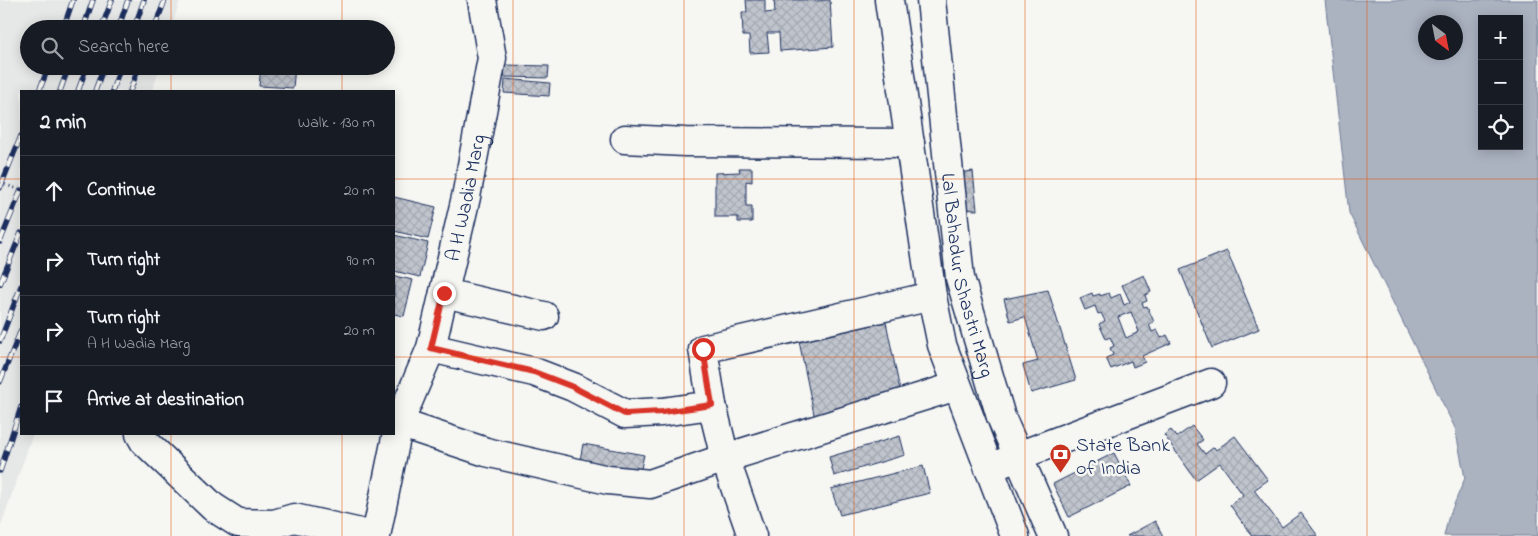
<!DOCTYPE html>
<html lang="en">
<head>
<meta charset="utf-8">
<style>
	body { margin:0; font-family:"Indie Flower",sans-serif; background:#20242c; color:#f1f3f6 }
	.controls { position:absolute; right:15px; top:15px; display:grid; overflow:hidden; border-radius:0px; box-shadow:0 2px 12px #0003 }
	.controls button { width:45px; height:45px; display:grid; place-items:center; padding:0; border:0; border-bottom:1px solid #363941; background:#171b24; color:#f1f3f6; font:25px sans-serif }
	.compass { position:absolute; left:1418px; top:15px; width:45px; height:45px; border-radius:50%; background:#171b24; box-shadow:0 2px 12px #0003; rotate:148deg }
	.stop { position:absolute; width:15px; height:15px; margin:-11px; border:4px solid #d93025; border-radius:50%; background:#fff }
	.stop.end { background:#d93025; border-color:#fff; box-shadow:0 1px 5px #0008 }
	.list { margin:0; padding:0; list-style:none }
	h2 { display:flex; justify-content:space-between; align-items:center; height:65px; margin:0; padding:0 20px; font-size:21px }
	h2 small { font-size:16px; font-weight:400; color:#9ea1a6 }
	.list li { display:grid; grid-template-columns:32px 1fr auto; gap:15px; align-items:center; box-sizing:border-box; height:70px; padding:0 20px; border-top:1px solid #363941 }
	.list b { display:block; font-size:19px; white-space:nowrap }
	.list p { margin:0; font-size:16px; white-space:nowrap; color:#9ea1a6 }
	.list em { font-size:16px; font-style:normal; color:#9ea1a6 }
	.icon { flex:none; width:28px; height:28px; fill:none; stroke:currentColor; stroke-width:2; stroke-linecap:round; stroke-linejoin:round }
	.map { position:relative; flex:none; width:1538px; height:536px; overflow:hidden }
	.search { position:absolute; background:#171b24; box-shadow:0 2px 12px #0003; left:20px; top:20px; width:375px; height:55px; display:flex; align-items:center; gap:12px; box-sizing:border-box; padding:0 18px; border-radius:28px; color:#9ea1a6; font-size:19px }
	.panel { position:absolute; background:#171b24; box-shadow:0 2px 12px #0003; left:20px; top:90px; width:375px; height:345px; border-radius:0px }
	.map>svg:first-child { display:block }
	.built { fill:#e6e7e7 }
	.water { fill:#abb2c0; stroke:#717e99; fill-rule:evenodd }
	.building { fill:url(#building-cross-hatch); stroke:#1b2f5e; fill-rule:evenodd }
	.lines { fill:none; stroke-linecap:round; stroke-linejoin:round }
	.minor-casing { stroke:#1b2f5e; stroke-width:31 }
	.major-casing { stroke:#1b2f5e; stroke-width:31 }
	.minor { stroke:#f6f6f2; stroke-width:28 }
	.major { stroke:#f6f6f2; stroke-width:28 }
	.rail-casing { stroke:#1b2f5e; stroke-width:5.5 }
	.rail { stroke:#f6f6f2; stroke-width:4; stroke-dasharray:11; stroke-linecap:butt }
	.path-bridge { stroke:#1b2f5e; stroke-width:3; stroke-dasharray:1 4; stroke-linecap:butt }
	.route { stroke:#d93025; stroke-width:6 }
	.grid { fill:none; stroke:#e8590c; stroke-width:1; stroke-opacity:0.55 }
	.labels { text-anchor:middle; stroke-width:5; stroke-linejoin:round; paint-order:stroke }
	.street-label { font-size:20px; fill:#1b2f5e; stroke:#f6f6f2 }
	.poi-label { font-size:20px; fill:#1b2f5e; stroke:#f6f6f2; text-anchor:start }
</style>
</head>
<body>
<div class="map">
<svg width="1538" height="536" viewBox="0 0 1538 536">
	<defs>
		<pattern id="building-cross-hatch" width="8" height="8" patternUnits="userSpaceOnUse" patternTransform="scale(1.25)"><rect width="8" height="8" fill="#c0c4cd"/><path d="M0 0l8 8M0 8l8-8" fill="none" stroke="#a4a9b2"/></pattern>
	</defs>
	<rect width="100%" height="100%" fill="#f6f6f2"/>
	<filter id="ink" filterUnits="userSpaceOnUse"><feTurbulence type="fractalNoise" baseFrequency=".02" numOctaves="2"/><feDisplacementMap in="SourceGraphic" scale="10" xChannelSelector="R" yChannelSelector="G"/><feConvolveMatrix kernelMatrix="1 2 1 2 8 2 1 2 1" color-interpolation-filters="sRGB"/></filter>
	<g filter="url(#ink)">
		<path class="built" d="M0 0H180L171 29H29V66H160L152 91H21V434H33L0 528Z"/>
		<path class="water" d="M1325 0H1538V536H1444L1448 519 1465 478 1455 428 1349 213ZM1482 19H1519V146H1482ZM1426 22H1456V52H1426Z"/>
		<path class="building" d="M746 0H765V13L775 12 774 0H814V1L830 0 833 47 780 51 779 33H767L769 52 750 53 749 36H743L742 12H747Z
			M504 65 549 66 548 78 504 77Z
			M261 66H295L293 88 259 86Z
			M505 79 550 83 549 96 504 93Z
			M739 168H752V182L746 181V206H752V222H738V217H715V173L740 172Z
			M973 171 977 210 956 209 952 174Z
			M394 197 436 207 428 239 394 231Z
			M394 235 428 243 420 277 394 271Z
			M1227 251 1259 329 1212 348 1180 270Z
			M1144 275 1151 292 1145 295 1147 301 1142 303 1144 307 1147 306 1154 322 1149 324 1152 332 1157 330 1161 338 1167 335 1171 343 1142 356 1145 362 1133 367 1131 361 1111 369 1106 358 1113 355 1110 348 1114 346 1110 337 1106 339 1099 324 1105 321 1101 313 1098 314 1095 306 1085 310 1080 298 1092 293 1093 296 1100 294V296L1109 293 1111 298 1120 294 1124 305 1130 302 1122 285ZM1131 312 1139 332 1126 338 1118 317Z
			M394 276 413 280 404 316 394 314Z
			M1048 290 1076 380 1031 393 1023 365 1038 361 1025 317 1010 321 1004 299Z
			M886 322 902 400 815 419 799 341Z
			M1192 426 1203 440 1197 444 1205 454 1214 447 1216 450 1235 436 1268 480 1254 490 1282 527 1301 513 1318 536H1252L1230 505 1243 495 1220 463 1196 480 1164 435 1171 430 1177 437Z
			M900 436 905 455 834 476 829 457Z
			M583 444 644 455 639 477 579 466Z
			M1114 453 1131 486 1069 517 1053 484Z
			M923 466 930 493 840 515 831 489Z
			M1155 521 1163 536H1127Z"/>
		<g class="lines">
			<defs>
				<g id="minor">
					<path d="M625 139 685 142 910 143"/>
					<path d="M444 293 544 316"/>
					<path d="M431 348 534 372 573 387 625 414 662 412 712 405"/>
					<path d="M399 423 486 452 608 480 650 484 725 458 957 386"/>
					<path d="M140 434 144 441 213 507 238 523 274 524 294 518 374 536"/>
					<path d="M989 469 1018 456 1211 383"/>
					<path id="s1" d="M376 536 399 423 431 348 466 197 492 58 482 0"/>
					<path d="M752 536 725 458 712 405 703 349 932 296"/>
				</g>
				<g id="major">
					<path d="M889 0 932 296 942 345 1015 536"/>
					<path id="s2" d="M931 0 960 278 1001 417 1053 536"/>
				</g>
			</defs>
			<use href="#minor" class="minor-casing"/>
			<use href="#major" class="major-casing"/>
			<use href="#minor" class="minor"/>
			<use href="#major" class="major"/>
			<defs>
				<path id="rail" d="M63 29 73 0
					M83 29 93 0
					M101 29 112 0
					M118 29 128 0
					M134 29 144 0
					M154 29 165 0
					M39 91 49 66
					M60 91 69 66
					M78 91 87 66
					M95 91 104 66
					M112 91 121 66
					M130 91 139 66
					M0 188 21 136
					M0 242 21 190
					M0 284 21 233
					M0 341 21 286
					M0 382 21 330
					M0 471 21 407"/>
			</defs>
			<use href="#rail" class="rail-casing"/>
			<use href="#rail" class="rail"/>
			<path class="path-bridge" d="M0 183 21 190"/>
		</g>
	</g>
	<g class="lines" filter="url(#ink)">
		<path class="route" d="M444 293 431 348 534 372 573 387 625 414 662 412 712 405 703 349"/>
	</g>
	<path class="grid" d="M171 0V29M342 0V29M513 0V536M684 0V536M854 0V536M1025 0V536M1196 0V536M1367 0V536M171 66V91M342 66V91M0 179H21M394 179H1538M0 357H21M394 357H1538M171 434V536M342 434V536"/>
	<defs>
		<symbol id="bank-pin" viewBox="-11 -11 22 30"><path d="M0 17L-7.5 6A9.5 9.5 0 1 1 7.5 6Z" fill="#c8321e" stroke="#f6f6f2"/><path d="M-6-4H6V4H-6ZM0-2.3a2.3 2.3 0 1 0 0 4.6a2.3 2.3 0 1 0 0-4.6Z" fill="#fff"/></symbol>
	</defs>
	<g fill-rule="evenodd">
		<use href="#bank-pin" x="1048" y="442" width="25" height="34"/>
	</g>
	<g class="labels">
		<g class="street-label">
			<text dy="7" stroke="none"><textPath href="#s1" startOffset="351">A H Wadia Marg</textPath></text>
			<text dy="7" stroke="none"><textPath href="#s2" startOffset="278">Lal Bahadur Shastri Marg</textPath></text>
		</g>
		<g class="poi-label">
			<text x="1076" y="451">State Bank<tspan x="1076" dy="23">of India</tspan></text>
		</g>
	</g>
</svg>
<div class="controls">
<button>+</button>
<button>−</button>
<button><svg class="icon" aria-label="locate" viewBox="0 0 24 24"><circle cx="12" cy="12" r="6"/><path d="M12 2v4M12 18v4M2 12h4M18 12h4"/></svg></button>
</div>
<svg class="compass" viewBox="-18 -18 36 36"><path d="M0-13l5 13h-10z" fill="#e53935"/><path d="M0 13l5-13h-10z" fill="#9ea1a6"/></svg>
<div class="stop" style="left:703px;top:349px"></div>
<div class="stop end" style="left:444px;top:293px"></div>
<div class="search"><svg class="icon" aria-label="search" viewBox="0 0 24 24"><circle cx="10" cy="10" r="6"/><path d="M15 15l6 6"/></svg>Search here</div>
<section class="panel">
<h2>2 min<small>Walk · 130 m</small></h2>
<ul class="list">
<li><svg class="icon" aria-label="ahead" viewBox="0 0 24 24"><path d="M12 20V5M6 11l6-6 6 6"/></svg><div><b>Continue</b></div><em>20 m</em></li>
<li><svg class="icon" aria-label="right" viewBox="0 0 24 24"><path d="M7 20v-9h11M14 6l5 5-5 5"/></svg><div><b>Turn right</b></div><em>90 m</em></li>
<li><svg class="icon" aria-label="right" viewBox="0 0 24 24"><path d="M7 20v-9h11M14 6l5 5-5 5"/></svg><div><b>Turn right</b><p>A H Wadia Marg</p></div><em>20 m</em></li>
<li><svg class="icon" aria-label="arrive" viewBox="0 0 24 24"><path d="M6 21V4h12l-3 4 3 4H6"/></svg><div><b>Arrive at destination</b></div></li>
</ul>
</section>
</div>
</body>
</html>
